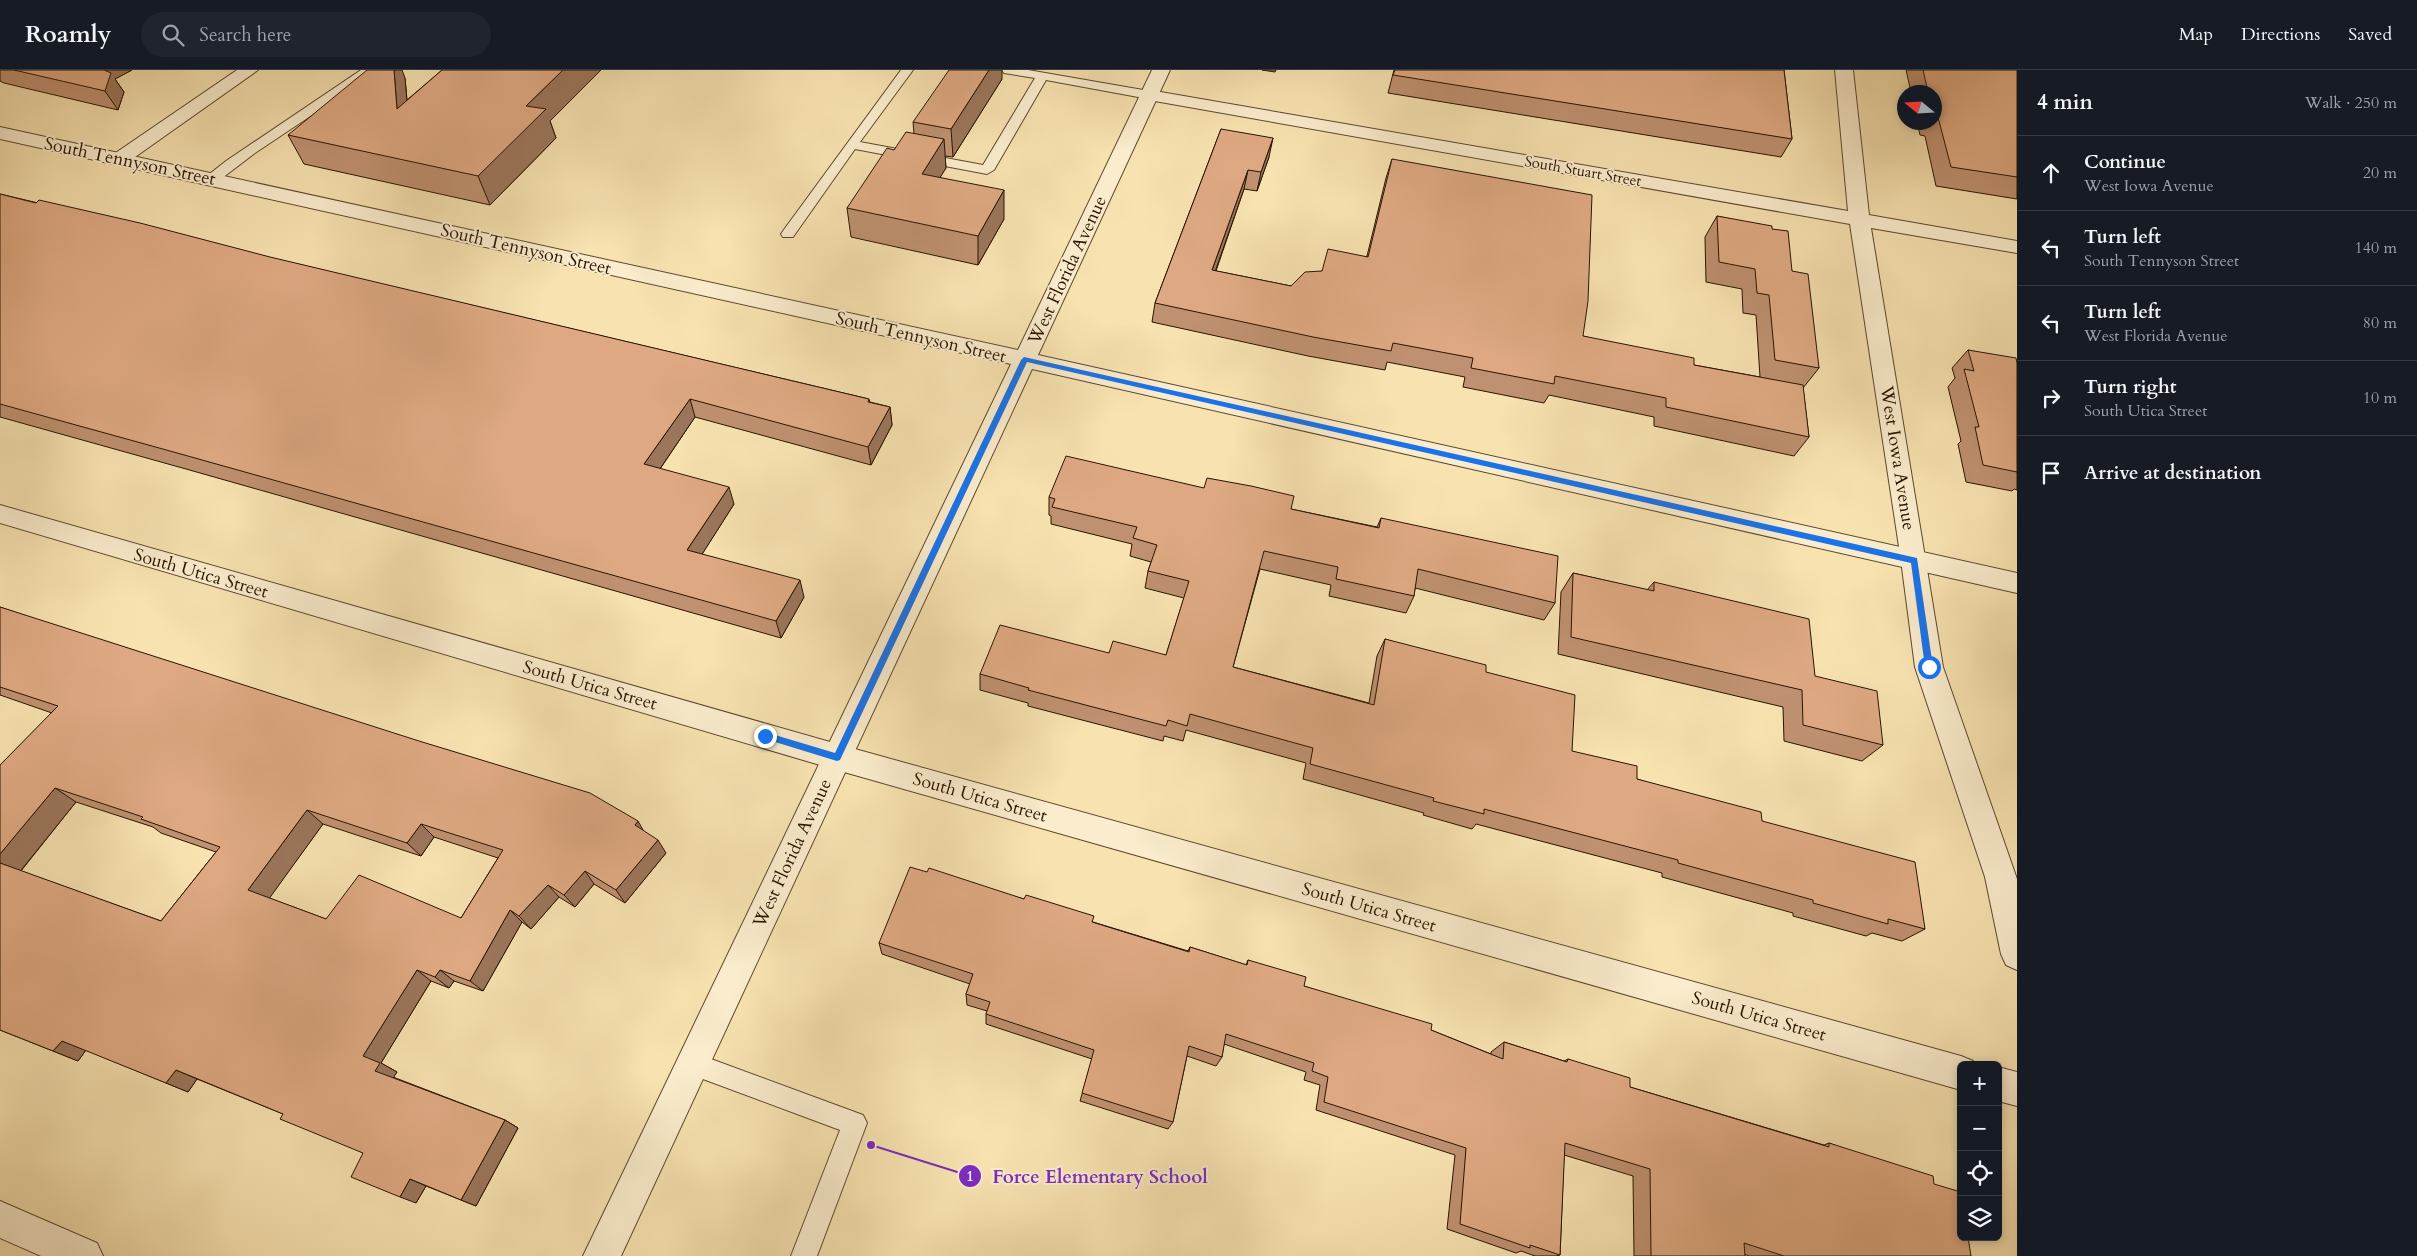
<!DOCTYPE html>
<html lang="en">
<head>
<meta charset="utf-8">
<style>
	body { margin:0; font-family:Cardo,serif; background:#20242c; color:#f1f3f6 }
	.controls { position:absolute; right:15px; bottom:15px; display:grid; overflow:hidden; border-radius:8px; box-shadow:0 2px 8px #0003 }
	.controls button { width:45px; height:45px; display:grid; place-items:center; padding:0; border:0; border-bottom:1px solid #363941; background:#171b24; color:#f1f3f6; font:25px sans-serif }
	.compass { position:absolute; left:1897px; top:15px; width:45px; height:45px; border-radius:50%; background:#171b24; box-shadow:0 2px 8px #0003; rotate:288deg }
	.stop { position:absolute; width:15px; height:15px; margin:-11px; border:4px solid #1a73e8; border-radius:50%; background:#fff }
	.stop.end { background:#1a73e8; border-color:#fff; box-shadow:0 1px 5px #0008 }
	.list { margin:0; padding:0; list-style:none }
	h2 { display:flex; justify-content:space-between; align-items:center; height:65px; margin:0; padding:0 20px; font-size:21px }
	h2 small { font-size:16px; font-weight:400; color:#9ea1a6 }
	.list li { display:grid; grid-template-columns:32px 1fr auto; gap:15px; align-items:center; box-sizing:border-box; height:75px; padding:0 20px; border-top:1px solid #363941 }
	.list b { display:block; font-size:19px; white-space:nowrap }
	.list p { margin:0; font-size:16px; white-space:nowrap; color:#9ea1a6 }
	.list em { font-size:16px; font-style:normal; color:#9ea1a6 }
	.icon { flex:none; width:28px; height:28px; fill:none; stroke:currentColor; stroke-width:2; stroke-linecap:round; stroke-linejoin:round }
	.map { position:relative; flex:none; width:2017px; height:1186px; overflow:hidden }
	header { display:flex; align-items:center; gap:30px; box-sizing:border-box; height:70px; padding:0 25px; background:#171b24; border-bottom:1px solid #363941 }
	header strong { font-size:24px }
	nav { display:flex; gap:28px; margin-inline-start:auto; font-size:18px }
	.search { width:350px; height:45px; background:#20242c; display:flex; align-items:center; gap:12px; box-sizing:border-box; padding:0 18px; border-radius:28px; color:#9ea1a6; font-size:19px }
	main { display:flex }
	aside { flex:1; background:#171b24 }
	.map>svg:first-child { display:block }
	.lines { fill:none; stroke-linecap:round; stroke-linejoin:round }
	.service-casing { stroke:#5c482e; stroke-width:2 }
	.minor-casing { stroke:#5c482e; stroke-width:2 }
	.tertiary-casing { stroke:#5c482e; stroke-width:2 }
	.service { fill:#faeccc; fill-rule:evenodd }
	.minor { fill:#faeccc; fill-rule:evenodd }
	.tertiary { fill:#faeccc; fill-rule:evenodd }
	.wall { fill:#bf9170; stroke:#291402; fill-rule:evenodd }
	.shaded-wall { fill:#9b765b; stroke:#291402 }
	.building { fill:#dea982; stroke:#291402; fill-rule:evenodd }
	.route { fill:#1a73e8 }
	.labels { text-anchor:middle; stroke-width:4; stroke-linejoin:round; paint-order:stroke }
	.far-street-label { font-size:15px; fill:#291402; stroke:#faeccc }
	.street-label { font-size:18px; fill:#291402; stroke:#faeccc }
	.leader { fill:none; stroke:#7b2cbf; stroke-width:2 }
	.callout-dot { fill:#7b2cbf; stroke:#faeccc; stroke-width:2 }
	.mark-label { font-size:15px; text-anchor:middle; font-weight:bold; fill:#fff }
	.callout-label { font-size:19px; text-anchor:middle; font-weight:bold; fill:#7b2cbf; stroke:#faeccc; stroke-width:4; stroke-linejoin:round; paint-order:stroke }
</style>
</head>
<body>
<header>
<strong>Roamly</strong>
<div class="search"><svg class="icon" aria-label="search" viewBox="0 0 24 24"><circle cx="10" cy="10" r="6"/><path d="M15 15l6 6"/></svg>Search here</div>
<nav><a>Map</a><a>Directions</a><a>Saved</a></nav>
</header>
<main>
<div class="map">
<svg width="2017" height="1186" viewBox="0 0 2017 1186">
	<rect width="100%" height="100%" fill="#f7e2b0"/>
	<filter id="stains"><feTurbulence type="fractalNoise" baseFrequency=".004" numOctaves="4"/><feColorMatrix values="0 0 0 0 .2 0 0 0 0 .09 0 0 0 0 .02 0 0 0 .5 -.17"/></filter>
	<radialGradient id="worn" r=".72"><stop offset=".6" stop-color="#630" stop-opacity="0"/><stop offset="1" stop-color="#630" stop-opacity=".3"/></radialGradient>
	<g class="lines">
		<defs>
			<path id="service" d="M361 0H375L354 17 255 83 217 112H207L205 109 207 106 226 91Z
				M901 0H913L860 72 983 95 1035 8 1004 3 1002 0H1028L1149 21 1155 25 1149 29 1046 10 994 100 987 104 855 79 793 167H783L781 164 783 161Z
				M692 982 863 1045 867 1053 817 1186H791L840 1060 684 1002 680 994 684 986Z"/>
			<path id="minor" d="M237 0H258L128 92H114L111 88 114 84Z
				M1835 0H1853L1869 145 2017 171V183L1871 158 1943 597 2017 809V900L2006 895 2001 884 1985 807 1915 597 1901 490 1850 154 1149 30 1143 29 1140 25 1143 21 1149 20 1848 141Z
				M0 435 837 674 1961 986 1973 991 1975 995H1961V1020L837 700 0 453Z
				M1998 997 2017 1002V1036L1998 1031Z
				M0 1131 97 1173 103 1186H41L0 1168Z"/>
			<path id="tertiary" d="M1152 0H1170L1038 285 2017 503V523L1032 299 621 1186H583L1011 294 0 69V57L1018 280Z"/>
		</defs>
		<use href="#service" class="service-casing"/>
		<use href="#minor" class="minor-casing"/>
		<use href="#tertiary" class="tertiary-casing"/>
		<use href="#service" class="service"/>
		<use href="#minor" class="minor"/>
		<use href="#tertiary" class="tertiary"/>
	</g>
	<path class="wall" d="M0 0H132L115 9 124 22 118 40 4 13 0 11Z
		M442 0H601L550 51 556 68 490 135 304 94 288 65 405 8 407 30Z
		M1262 0H1276L1275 2Z
		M1394 0H1784L1792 69 1781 87 1388 23Z
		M1906 0H2017V129L1936 116 1925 66 1920 65 1917 52H1934V22H1911Z
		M1002 9 953 87 945 86 946 98 940 107 1004 149 978 195 851 167 847 138 894 80 914 64 913 52Z
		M1221 59 1269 87 1257 121 1244 119 1216 201 1291 216 1322 201 1367 186 1386 108 1392 89 1583 266 1694 295 1760 307 1756 245 1743 243 1742 219 1706 212 1705 167 1717 146 1772 159 1792 201 1819 298 1803 318 1809 367 1794 386 1654 356V347L1549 325 1544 333 1463 317 1465 307 1387 292 1385 300 1308 286 1152 252 1155 233Z
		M0 124 869 329 870 332 890 337 892 355 871 395 695 347 660 399 734 434 702 484 804 527 781 568 186 399 0 347Z
		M1968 280 2017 293V420L2014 419 2012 421 1966 412 1958 374 1961 371 1948 317 1955 308 1952 298Z
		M1049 427 1291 439 1377 457 1381 448 1555 533 1544 550 1415 518 1414 526 1406 543 1329 526 1331 515 1260 499 1233 597 1369 633 1377 586 1385 569 1486 602 1572 681 1637 709 1762 751 1925 859 1902 871 1872 863 1866 866 1793 846V843L1662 807V803L1476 754 1472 759 1423 745 1424 743 1303 709 1306 693 1186 660 1183 671 1164 666 1163 671 1028 636V633L980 620V604L1109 583 1166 585 1184 528 1145 518 1148 501 1151 492 1130 486 1132 474 1051 454V446L1049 445Z
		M1573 503 1647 520 1654 512 1815 606 1883 675 1862 691 1784 671 1783 637 1558 584 1561 522Z
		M0 537 644 761 666 783 625 833 594 814 575 837 559 827 531 859 522 852 483 921 454 911 449 918 431 911 381 993 397 1002 393 1007 505 1050 518 1058 476 1136 426 1116 416 1133 363 1083 283 1044 197 1009 188 1022 86 980 78 991 0 960V695L52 643 0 625ZM76 732 153 757 161 763 216 782 161 851 21 801ZM323 754 421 786 434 767 498 788 461 848 326 849 269 828Z
		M927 802 1024 829 1093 852 1188 881 1190 877 1246 895 1248 890 1304 916 1431 960 1491 984V982L1504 972 1564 991 1568 989 1630 1017 1824 1075 1829 1073 1934 1114 1971 1186H1749L1744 1184 1745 1186H1634L1633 1106 1564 1085 1560 1185 1556 1186H1535L1521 1181 1516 1183 1447 1159 1455 1085 1316 1040 1320 1015 1304 1010 1306 1002 1224 974 1222 987 1216 996 1187 986 1173 1052 1168 1059 1080 1031 1092 989 986 954V944L987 941 967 935 966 924 970 914 882 884 879 873Z"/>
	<path class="shaded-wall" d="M97 0H132L115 9 124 22 118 40 105 21Z
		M394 0H402L405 8 410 68 397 39Z
		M563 0H601L550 51 556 68 490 135 478 106 526 36Z
		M989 0H1002V9L953 87 951 59Z
		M1273 68 1269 87 1257 121 1261 102Z
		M944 69 946 98 924 133 922 104Z
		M1248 100 1244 119 1209 219 1212 200Z
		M1004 120V149L978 195V166Z
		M690 329 695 347 651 412 644 394Z
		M890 337 892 355 871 395 868 377Z
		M729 417 734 434 694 497 687 480Z
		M800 510 804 527 781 568 776 551Z
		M55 718 76 732 18 804 0 794V784Z
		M307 740 323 754 266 833 248 820Z
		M638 751 646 765 635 755Z
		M421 754 434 767 421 786 407 773Z
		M658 770 666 783 625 833 616 820Z
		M585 801 594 814 575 837 564 825Z
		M548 815 559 827 531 859 519 846Z
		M510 840 522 852 483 921 470 911Z
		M417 900 431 911 381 993 397 1002 392 1010 375 1001 363 986Z
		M440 900 454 911 449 918 435 907Z
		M62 971 86 980 78 991 53 981Z
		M176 1000 197 1009 188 1022 166 1013Z
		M505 1050 518 1058 476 1136 461 1130Z
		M410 1109 426 1116 416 1133 400 1127Z"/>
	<path class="building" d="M14 0H104L111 3 105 21Z
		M367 0H394L397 39 442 0H563L526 36 546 39 478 106 288 65Z
		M949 0H989L951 59 913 52Z
		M1395 0H1784L1792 69 1393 5Z
		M1923 0H2017V107L1951 97 1938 47 1934 46V22H1928Z
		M1221 59 1273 68 1261 102 1248 100 1212 200 1291 216 1305 202 1322 201 1328 179 1368 187 1392 89 1592 125 1588 231 1583 266 1694 288V295L1803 315 1809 367 1666 337V328L1555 306 1554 314 1471 298 1473 288 1393 273 1391 281 1313 267 1155 233Z
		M906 62 944 69 922 104 1004 120 978 166 847 138 887 78 894 80Z
		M0 124 36 133 39 130 140 153 270 187 869 329 868 332 890 337 868 377 690 329 644 394 729 417 687 480 800 510 776 551 170 381 0 334Z
		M1717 146 1772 156V159L1788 161 1792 201 1808 204 1819 298 1775 290 1769 225 1757 223 1755 199 1719 192Z
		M1968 280 2016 288 2017 293V402L1983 395 1975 357H1979L1964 299 1974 301Z
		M1066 386 1204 418 1207 408 1251 416 1294 426 1291 439 1379 458 1381 448 1558 486 1555 533 1418 499 1414 526 1336 509 1338 497 1264 481 1233 597 1374 635 1385 569 1486 595V602L1575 625 1572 681 1637 696V709L1761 742 1762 751 1915 792 1925 859 1888 849V854L1813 833V830L1678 793V790L1484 739V744L1433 731 1434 728 1310 694 1313 678 1190 644 1187 656 1168 650 1166 656 1028 620 1029 618 980 604 1000 555 1109 583 1113 571 1166 585 1189 511 1148 501 1157 475 1133 468 1137 457 1052 437 1055 429 1049 427Z
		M1573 503 1654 521V512L1809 549 1815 606 1877 621 1883 675 1803 655 1802 620 1571 567Z
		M0 537 419 671 590 723 638 751 635 755 658 770 616 820 585 801 564 825 548 815 519 846 510 840 470 911 440 900 435 907 417 900 363 986 380 993 375 1001 505 1050 461 1130 410 1109 400 1127 351 1107 363 1083 280 1049 283 1044 176 1000 166 1013 62 971 53 981 0 960V793L161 851 220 777 141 749 143 747 55 718 0 784V695L58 636 0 617ZM307 740 407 773 421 754 503 780 461 848 359 805 326 849 248 820Z
		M910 797 927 802 929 798 1024 829 1026 825 1094 846 1092 852 1189 882 1190 877 1247 895 1248 890 1306 907 1304 916 1432 954 1431 960 1503 989 1504 972 1567 992 1568 989 1630 1008V1017L1829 1077V1073L1933 1106 1934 1114 1961 1122V1167H1968L1971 1186H1784L1744 1173 1745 1186H1651L1650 1099 1565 1073 1560 1185 1530 1175V1178L1460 1154 1466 1078 1324 1032 1328 1007 1312 1001 1314 993 1226 964 1222 987 1189 976 1173 1052 1082 1023 1094 980 986 944 990 932 966 924 973 904 879 873Z"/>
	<path class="route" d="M1024 287 1917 488 1933 597 1929 601 1925 597 1911 493 1027 292 840 690 837 691 762 668 761 666 765 662 835 683 1021 290Z"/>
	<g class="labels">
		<g class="far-street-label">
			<text transform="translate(1583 101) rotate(10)" y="5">South Stuart Street</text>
		</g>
		<g class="street-label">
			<text transform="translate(130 91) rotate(12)" y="6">South Tennyson Street</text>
			<text transform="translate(526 179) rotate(13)" y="6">South Tennyson Street</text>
			<text transform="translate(1067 200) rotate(-65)" y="6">West Florida Avenue</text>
			<text transform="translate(921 267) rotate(13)" y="6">South Tennyson Street</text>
			<text transform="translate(1898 388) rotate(81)" y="6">West Iowa Avenue</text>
			<text transform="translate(201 503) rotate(16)" y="6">South Utica Street</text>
			<text transform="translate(590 615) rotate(16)" y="6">South Utica Street</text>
			<text transform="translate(980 727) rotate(16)" y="6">South Utica Street</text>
			<text transform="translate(792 783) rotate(-65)" y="6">West Florida Avenue</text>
			<text transform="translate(1369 837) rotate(16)" y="6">South Utica Street</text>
			<text transform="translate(1759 946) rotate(16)" y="6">South Utica Street</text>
		</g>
	</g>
	<path class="leader" d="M871 1075L970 1106"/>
	<g class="callout-dot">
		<circle cx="871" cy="1075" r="5"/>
		<circle cx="970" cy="1106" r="12"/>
	</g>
	<g class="mark-label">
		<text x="970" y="1111">1</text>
	</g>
	<g class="callout-label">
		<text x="1100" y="1113">Force Elementary School</text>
	</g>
	<rect width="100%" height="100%" filter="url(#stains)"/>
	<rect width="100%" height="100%" fill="url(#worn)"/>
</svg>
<div class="controls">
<button>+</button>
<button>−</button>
<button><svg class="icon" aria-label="locate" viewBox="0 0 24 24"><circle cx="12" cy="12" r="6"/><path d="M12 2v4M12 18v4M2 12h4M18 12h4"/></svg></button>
<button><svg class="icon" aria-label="layers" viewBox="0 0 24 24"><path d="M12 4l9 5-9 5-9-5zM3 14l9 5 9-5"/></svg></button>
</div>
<svg class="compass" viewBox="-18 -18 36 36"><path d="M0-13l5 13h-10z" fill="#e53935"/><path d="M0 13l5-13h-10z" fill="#9ea1a6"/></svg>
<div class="stop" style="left:1929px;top:597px"></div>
<div class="stop end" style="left:765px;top:666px"></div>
</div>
<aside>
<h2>4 min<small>Walk · 250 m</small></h2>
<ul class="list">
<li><svg class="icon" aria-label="ahead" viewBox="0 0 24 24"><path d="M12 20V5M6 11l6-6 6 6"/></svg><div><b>Continue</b><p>West Iowa Avenue</p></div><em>20 m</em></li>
<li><svg class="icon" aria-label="left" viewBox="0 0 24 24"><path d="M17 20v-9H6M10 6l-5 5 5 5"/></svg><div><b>Turn left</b><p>South Tennyson Street</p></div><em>140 m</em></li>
<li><svg class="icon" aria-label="left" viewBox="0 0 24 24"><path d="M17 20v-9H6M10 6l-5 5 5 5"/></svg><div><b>Turn left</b><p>West Florida Avenue</p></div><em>80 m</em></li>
<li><svg class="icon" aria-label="right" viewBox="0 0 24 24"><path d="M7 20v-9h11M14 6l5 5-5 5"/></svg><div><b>Turn right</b><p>South Utica Street</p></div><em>10 m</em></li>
<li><svg class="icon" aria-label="arrive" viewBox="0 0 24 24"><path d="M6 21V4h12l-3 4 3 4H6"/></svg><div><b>Arrive at destination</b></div></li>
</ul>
</aside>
</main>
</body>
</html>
